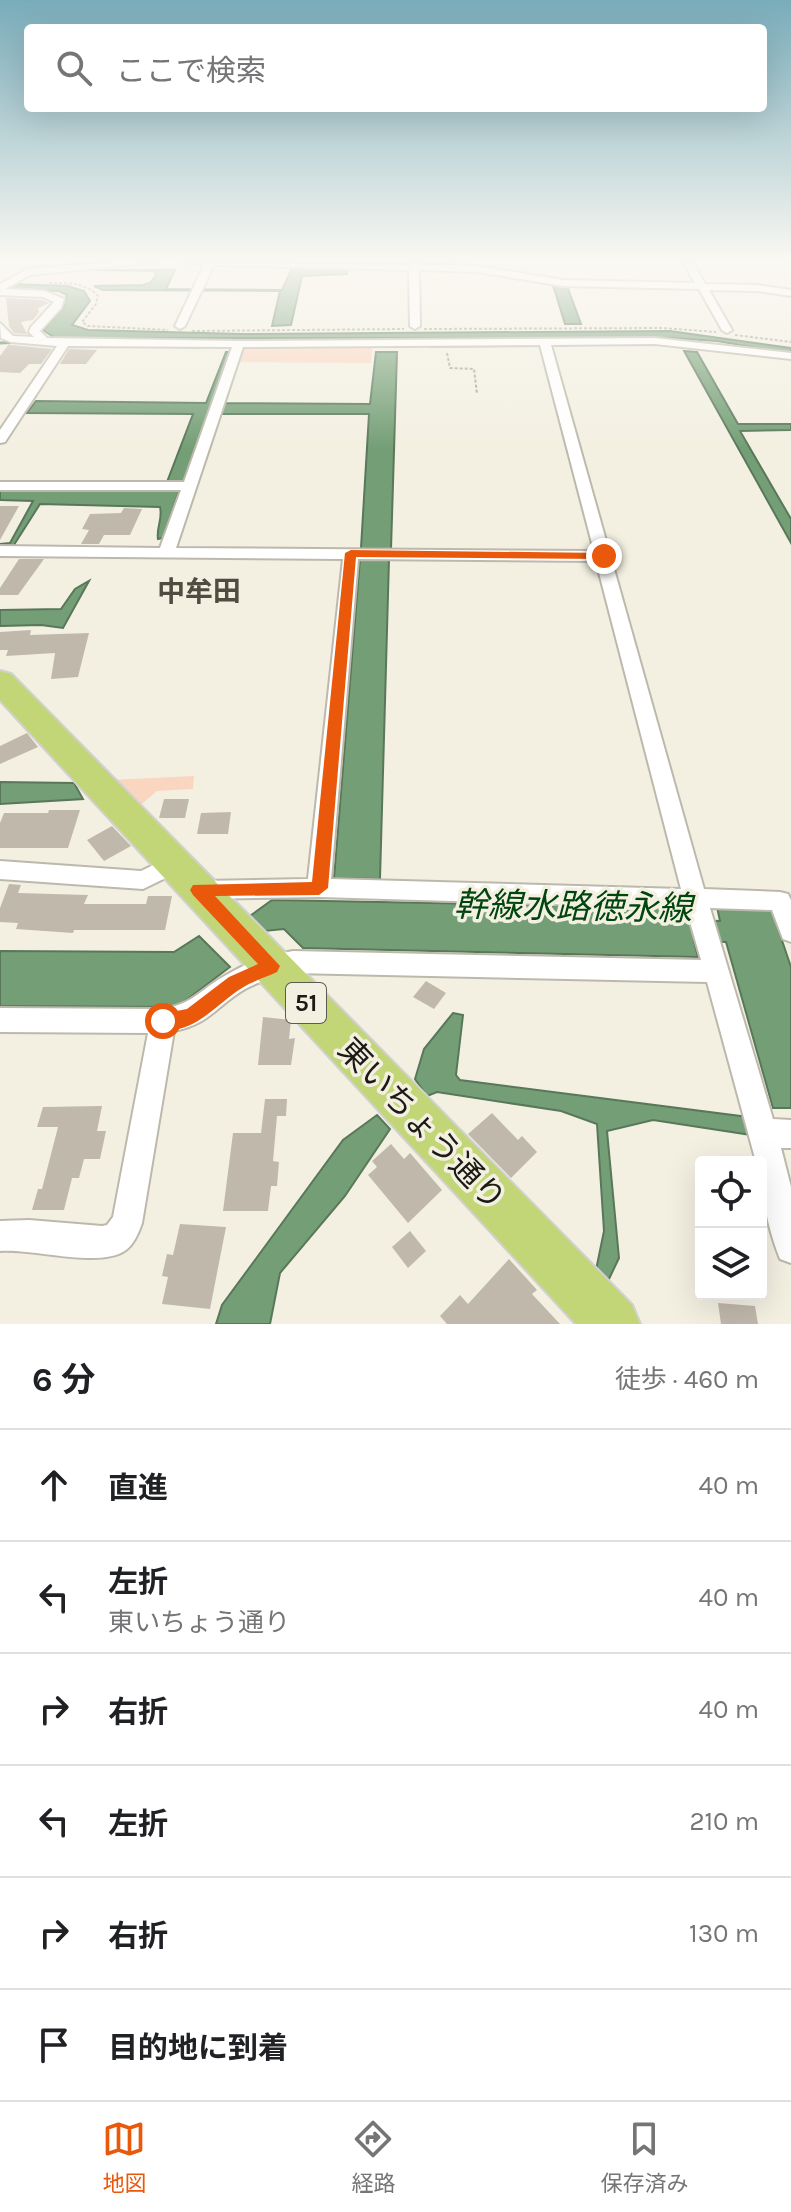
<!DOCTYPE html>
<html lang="ja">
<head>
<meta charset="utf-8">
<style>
	body { margin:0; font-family:Karla,"Noto Sans JP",sans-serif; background:#f2f2f2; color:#202124 }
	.controls { position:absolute; right:24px; bottom:24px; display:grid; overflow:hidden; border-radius:8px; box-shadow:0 8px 32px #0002 }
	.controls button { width:72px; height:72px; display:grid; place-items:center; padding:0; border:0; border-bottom:2px solid #e0e0e0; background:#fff; color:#202124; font:40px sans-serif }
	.stop { position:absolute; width:24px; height:24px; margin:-18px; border:6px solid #ea580c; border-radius:50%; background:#fff }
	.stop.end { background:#ea580c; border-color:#fff; box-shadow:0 2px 8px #0008 }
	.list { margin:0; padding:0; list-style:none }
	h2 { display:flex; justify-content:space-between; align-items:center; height:104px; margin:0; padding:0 32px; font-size:34px }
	h2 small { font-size:26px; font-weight:400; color:#757577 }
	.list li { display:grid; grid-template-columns:52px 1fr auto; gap:24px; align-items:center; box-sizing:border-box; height:112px; padding:0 32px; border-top:2px solid #e0e0e0 }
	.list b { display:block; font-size:30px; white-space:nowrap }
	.list p { margin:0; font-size:26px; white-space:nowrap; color:#757577 }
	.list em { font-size:26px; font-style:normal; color:#757577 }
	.icon { flex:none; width:44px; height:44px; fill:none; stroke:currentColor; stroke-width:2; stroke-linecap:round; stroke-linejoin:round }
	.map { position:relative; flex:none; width:791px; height:1324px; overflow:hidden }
	.search { position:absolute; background:#fff; box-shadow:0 8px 32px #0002; left:24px; right:24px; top:24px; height:88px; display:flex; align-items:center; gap:20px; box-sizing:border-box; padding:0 28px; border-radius:8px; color:#757577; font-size:30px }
	.sheet { height:776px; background:#fff }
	nav { display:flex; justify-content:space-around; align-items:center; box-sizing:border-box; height:112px; border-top:2px solid #e0e0e0; background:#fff; font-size:22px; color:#757577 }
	nav a { display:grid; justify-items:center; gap:4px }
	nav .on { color:#ea580c }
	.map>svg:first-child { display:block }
	.green { fill:#fad6c0 }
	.water { fill:#749f76; stroke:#597759; stroke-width:2 }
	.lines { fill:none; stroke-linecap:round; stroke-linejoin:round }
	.stream { stroke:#597759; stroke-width:3 }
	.building { fill:#c1b8ac }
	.street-casing { stroke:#bcb9ac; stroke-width:4 }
	.primary-casing { stroke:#d1d1d0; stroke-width:4 }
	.path { stroke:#a5a398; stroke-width:2; stroke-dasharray:3 2; stroke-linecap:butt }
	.street { fill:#fff; fill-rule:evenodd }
	.primary { fill:#c2d678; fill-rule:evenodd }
	.route { fill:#ea580c }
	.labels { text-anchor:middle; stroke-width:7; stroke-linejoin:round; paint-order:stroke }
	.shield { fill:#f3f0e2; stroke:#5c5a52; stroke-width:2 }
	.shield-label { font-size:24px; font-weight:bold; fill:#1b1a15 }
	.neighbourhood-label { font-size:28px; font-weight:bold; fill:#4f4d41; stroke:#f3f0e2 }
	.near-street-label { font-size:32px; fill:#1b1a15; stroke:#f3f0e2 }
	.near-water-label { font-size:34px; font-style:italic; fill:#00440e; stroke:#f3f0e2 }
</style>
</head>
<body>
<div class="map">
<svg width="791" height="1324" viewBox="0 0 791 1324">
	<rect width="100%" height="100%" fill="#f3f0e2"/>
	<path class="green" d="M241 348H372L371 363 236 362Z
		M194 776 193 789 157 791 136 809 110 780Z"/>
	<path class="water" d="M293 266 348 269 347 274 302 276 291 325 272 326 280 291 103 290 94 286 143 285 150 283 156 275 154 271 94 270H175L166 289 282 290Z
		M10 284 68 286 84 291 90 301 72 325 88 330 242 334 670 331 791 348V354L717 341 671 338H55L43 330 63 308 67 295 59 291 4 289Z
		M553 285 567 286 581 324H565Z
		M684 351 697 352 738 424H791V430L740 431 791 519V543Z
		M226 352H230L223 407 224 403 370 404 376 352H397L391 549 361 548 369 414H221L222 409H210L183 482H167L193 414 27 413 36 401 206 403Z
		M0 491 21 490 179 491 163 538 158 539C156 528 163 519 160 507L40 504 12 548H0V544L10 543 33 501 0 500Z
		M360 559H389L380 879 334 878Z
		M89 581 63 628 41 625 0 626V610L61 609 75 589Z
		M0 782 74 783 83 799 0 804Z
		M272 900 685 908 689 920 720 921 717 907 772 911 791 967V1108H773L726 942 694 941 698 957 303 948 284 929 264 931 250 916Z
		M199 936 230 967 177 1007 0 1006V951L174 952Z
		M453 1013 463 1015 456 1075 460 1080 748 1117 751 1135 653 1120 607 1131 619 1258 608 1281 596 1270 604 1231 597 1124 561 1111 437 1092 427 1096 415 1079 424 1049Z
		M377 1115 390 1129 345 1196 280 1273 270 1324H216L222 1305 343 1140Z"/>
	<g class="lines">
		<path class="stream" d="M0 343 19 342
			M41 344 199 347
			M429 346 567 345
			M257 347 355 346"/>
	</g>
	<path class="building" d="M6 298 42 300 49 303 38 308 39 312 33 320 21 322 27 334 14 333 9 326Z
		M9 344 11 345 52 349 41 364H29L20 373 0 372V356Z
		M69 349 97 350 86 364H60Z
		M0 506H19L0 540Z
		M124 508 142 509 130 535H104L99 544H81L89 530 82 529 90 514 121 513Z
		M19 559H44L18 595H0V588Z
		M31 630 30 635 89 633 78 677 51 679 55 653 6 656 8 650H0V632Z
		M27 733 38 747 0 764V746Z
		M164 799H189L185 818H159Z
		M49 810H80L68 848H0V823L4 813H48Z
		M231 812 228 834H197L201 813Z
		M112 826 131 846 104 861 87 840Z
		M9 884 21 885 18 893 88 895 84 904H146L148 896H172L165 930H74L73 933 16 929 18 923 0 922V908Z
		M426 981 446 993 434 1009 413 997Z
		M263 1017 291 1020 289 1039 295 1038 291 1065H258Z
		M265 1099H287L286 1116H277L273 1161 279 1162 277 1186H271L268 1211H223L233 1133H261Z
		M102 1106 97 1131H106L100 1159H84L79 1178H72L64 1210H32L38 1189H42L58 1127H37L43 1107Z
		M492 1113 518 1140 522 1136 537 1152 511 1178 468 1134Z
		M391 1144 404 1159 410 1153 442 1190 408 1223 368 1175 377 1167 372 1161Z
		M180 1224 226 1227 210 1309 162 1304 168 1277 162 1276 167 1254 173 1255Z
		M410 1231 426 1251 408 1268 392 1247Z
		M509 1259 537 1290 532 1294 560 1324H447L440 1316 460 1295 468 1304Z
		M718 1303 755 1306 758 1324H721Z"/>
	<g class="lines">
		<defs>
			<path id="street" d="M116 262H157L30 275 5 289 45 291 64 299 61 308 40 331 47 338 239 341 655 338 791 353V359L655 344 551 345 704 889 780 892 788 894 791 900V942L783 939 772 910 710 908 773 1119 791 1120V1148H781L791 1187V1263L780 1259C768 1229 761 1194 761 1162H756L707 982 293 973C276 976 260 981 245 989 216 1006 210 1024 174 1031L142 1223C139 1232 134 1244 126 1250 101 1269 32 1248 0 1251V1221L29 1220 102 1226 107 1225 113 1217 148 1033 0 1032V1008L163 1009C196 1003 201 988 228 974 248 962 270 955 293 951L701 960 686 908 319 897 202 899 194 897 190 890 194 883 202 881 308 879 343 559 0 556V546L160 548 181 490H0V482H184L232 347 68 346 5 442 0 443V430L57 346 11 342 1 338 0 323 13 336 34 337 29 332 31 327 54 302 43 297 0 295V284L28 269ZM540 345 594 551 176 548 243 347ZM358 559 596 561 681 889 331 879Z
				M185 262 409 265V262H419V265L478 266 563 280 695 283 683 262H693L705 284 757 285 791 290V296L757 291 709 290 732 330 727 333 722 330 699 289 563 286 478 272 419 270 420 326 415 329 410 326 409 270 214 265 185 326 180 329 175 326 204 265Z
				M174 855 182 858 185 864 182 870 143 889 0 879V861L141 871Z"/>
			<path id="primary" d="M0 671 11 674 632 1305 640 1324H576L0 700Z"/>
		</defs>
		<use href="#street" class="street-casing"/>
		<use href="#primary" class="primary-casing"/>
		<path class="path" d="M49 283C67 283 85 282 98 296L96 304 82 322 88 326 168 330
			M424 329 662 328 716 332
			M192 331 404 329
			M735 335 791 342
			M447 353 450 368 474 369 477 394"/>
		<use href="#street" class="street"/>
		<use href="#primary" class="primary"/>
	</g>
	<linearGradient id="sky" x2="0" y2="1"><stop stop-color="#79acba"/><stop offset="0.58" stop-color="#faf8f2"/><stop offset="1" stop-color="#faf8f2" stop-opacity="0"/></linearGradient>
	<rect width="791" height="448" fill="url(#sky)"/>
	<path class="route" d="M351 550 604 553 610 556 604 559 356 557 328 888 319 895 215 896 280 966 277 972C266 977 253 981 242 988 217 1003 190 1040 156 1027L154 1021 156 1015 187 1009 229 977 258 964 193 895 190 890 193 885 312 882 345 553Z"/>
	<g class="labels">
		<rect class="shield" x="286" y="983" width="40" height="40" rx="6"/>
		<g class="shield-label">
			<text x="306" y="1011">51</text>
		</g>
		<g class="neighbourhood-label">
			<text x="199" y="601">中牟田</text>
		</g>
		<g class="near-street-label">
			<text transform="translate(422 1124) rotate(46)" y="11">東いちょう通り</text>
		</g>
		<g class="near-water-label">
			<text transform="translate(573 906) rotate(1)" y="12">幹線水路徳永線</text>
		</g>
	</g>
</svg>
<div class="controls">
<button><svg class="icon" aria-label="locate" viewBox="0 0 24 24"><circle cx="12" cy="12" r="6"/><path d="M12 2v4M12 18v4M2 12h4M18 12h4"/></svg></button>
<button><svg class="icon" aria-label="layers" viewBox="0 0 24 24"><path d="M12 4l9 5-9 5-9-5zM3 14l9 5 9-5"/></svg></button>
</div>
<div class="stop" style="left:163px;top:1021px"></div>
<div class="stop end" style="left:604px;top:556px"></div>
<div class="search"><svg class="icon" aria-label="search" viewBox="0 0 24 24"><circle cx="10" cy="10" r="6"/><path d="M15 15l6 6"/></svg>ここで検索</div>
</div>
<section class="sheet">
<h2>6 分<small>徒歩 · 460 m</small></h2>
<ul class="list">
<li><svg class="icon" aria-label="ahead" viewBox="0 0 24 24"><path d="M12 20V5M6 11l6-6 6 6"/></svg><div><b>直進</b></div><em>40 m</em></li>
<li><svg class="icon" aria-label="left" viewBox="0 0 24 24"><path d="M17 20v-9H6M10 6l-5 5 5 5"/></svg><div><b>左折</b><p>東いちょう通り</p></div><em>40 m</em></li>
<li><svg class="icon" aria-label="right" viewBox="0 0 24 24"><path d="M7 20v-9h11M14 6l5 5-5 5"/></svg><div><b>右折</b></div><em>40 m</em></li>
<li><svg class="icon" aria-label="left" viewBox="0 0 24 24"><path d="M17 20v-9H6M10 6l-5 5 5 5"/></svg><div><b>左折</b></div><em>210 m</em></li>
<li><svg class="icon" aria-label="right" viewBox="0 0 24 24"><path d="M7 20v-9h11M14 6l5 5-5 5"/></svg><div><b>右折</b></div><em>130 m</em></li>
<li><svg class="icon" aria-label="arrive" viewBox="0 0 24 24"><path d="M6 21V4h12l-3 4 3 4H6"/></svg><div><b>目的地に到着</b></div></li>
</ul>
</section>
<nav>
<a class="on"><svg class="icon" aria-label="map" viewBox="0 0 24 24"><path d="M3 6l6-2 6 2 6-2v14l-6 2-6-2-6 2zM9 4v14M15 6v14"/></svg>地図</a>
<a><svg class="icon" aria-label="directions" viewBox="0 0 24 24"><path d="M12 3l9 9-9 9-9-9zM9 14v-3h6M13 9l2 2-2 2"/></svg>経路</a>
<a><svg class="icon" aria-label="saved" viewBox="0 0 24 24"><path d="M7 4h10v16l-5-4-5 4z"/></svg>保存済み</a>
</nav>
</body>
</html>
